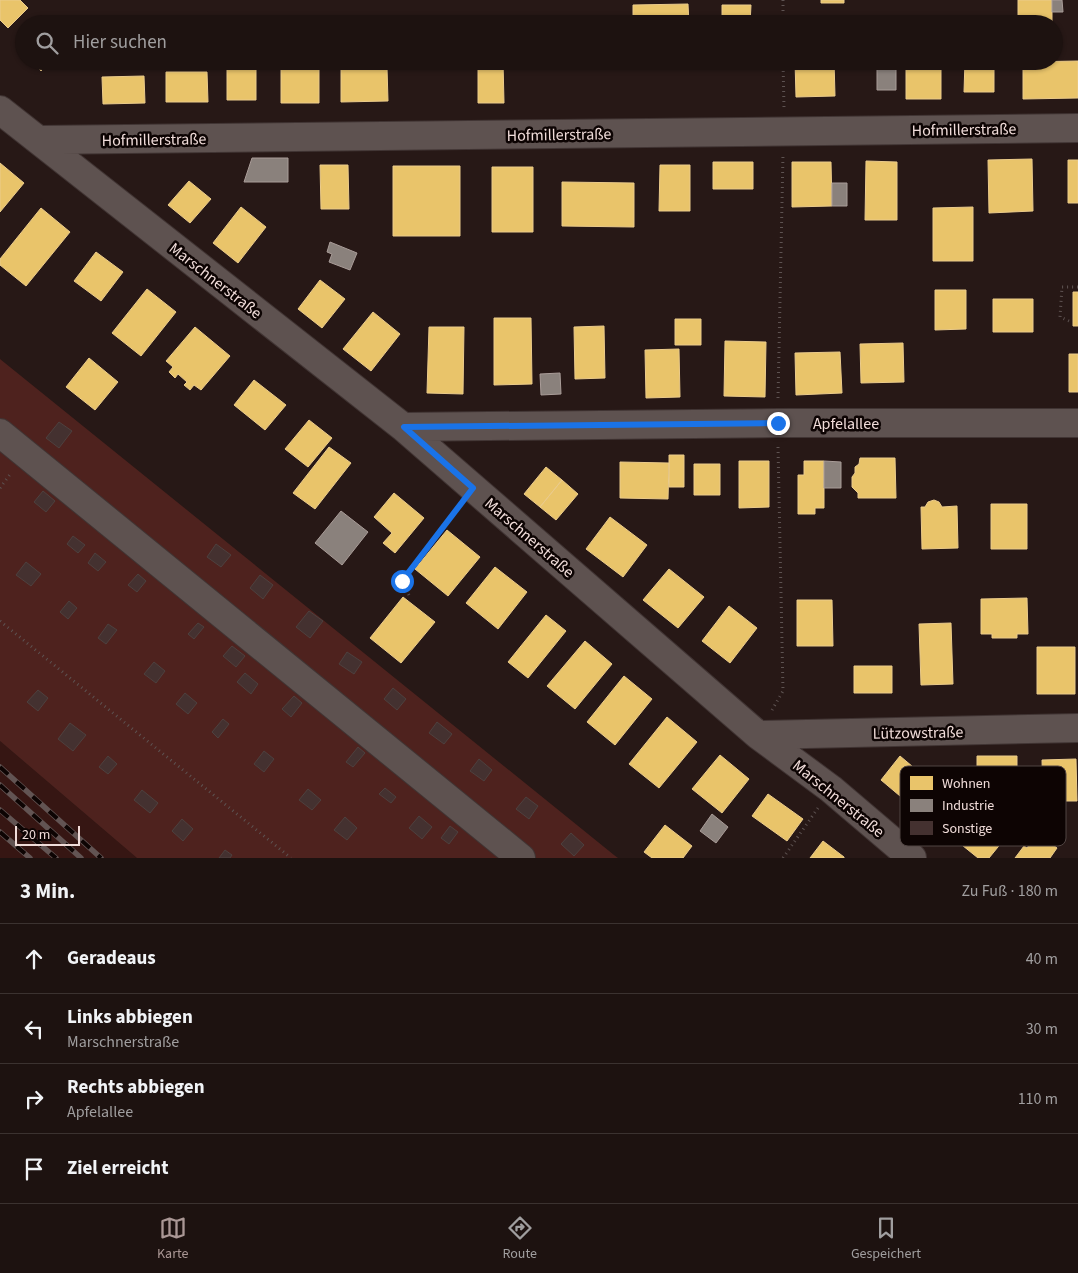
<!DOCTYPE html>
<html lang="de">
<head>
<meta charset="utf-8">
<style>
	body { margin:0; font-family:"Source Sans 3",sans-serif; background:#2a201e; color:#f1f3f6 }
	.scale { position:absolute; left:15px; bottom:12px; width:65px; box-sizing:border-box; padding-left:5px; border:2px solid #f0dcd9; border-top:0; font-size:14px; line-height:18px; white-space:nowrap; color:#f0dcd9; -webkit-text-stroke:4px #0d0403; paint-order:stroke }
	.stop { position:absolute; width:15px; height:15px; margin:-11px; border:4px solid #1a73e8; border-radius:50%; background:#fff }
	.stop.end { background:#1a73e8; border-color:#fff; box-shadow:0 1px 5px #0008 }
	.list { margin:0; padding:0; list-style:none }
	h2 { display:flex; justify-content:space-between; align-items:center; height:65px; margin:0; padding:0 20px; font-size:21px }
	h2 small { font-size:16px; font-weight:400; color:#a09e9f }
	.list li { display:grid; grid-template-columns:32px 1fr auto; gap:15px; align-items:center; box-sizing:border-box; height:70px; padding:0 20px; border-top:1px solid #3b3230 }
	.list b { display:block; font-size:19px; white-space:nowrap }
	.list p { margin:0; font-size:16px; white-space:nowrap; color:#a09e9f }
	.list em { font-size:16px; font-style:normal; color:#a09e9f }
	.icon { flex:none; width:28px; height:28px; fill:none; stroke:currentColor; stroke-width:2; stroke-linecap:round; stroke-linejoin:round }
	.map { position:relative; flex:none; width:1078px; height:858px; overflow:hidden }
	.search { position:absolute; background:#1d1210; box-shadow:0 1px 4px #0004; left:15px; right:15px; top:15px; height:55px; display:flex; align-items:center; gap:12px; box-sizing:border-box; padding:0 18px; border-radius:28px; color:#a09e9f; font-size:19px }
	.sheet { height:345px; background:#1d1210 }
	nav { display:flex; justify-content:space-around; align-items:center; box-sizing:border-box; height:70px; border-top:1px solid #3b3230; background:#1d1210; font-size:14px; color:#a09e9f }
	nav a { display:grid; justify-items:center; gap:2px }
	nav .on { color:#aa9795 }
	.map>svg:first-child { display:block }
	.built { fill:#361613 }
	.green { fill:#4e221e }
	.homes { fill:#e9c46a; stroke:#ebcb8b }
	.industry { fill:#8a817c; stroke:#a99c98 }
	.building { fill:#443130; stroke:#4e413f }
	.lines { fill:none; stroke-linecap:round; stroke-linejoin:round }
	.minor-casing { stroke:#403433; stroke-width:30 }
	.path { stroke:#5e5352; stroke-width:3; stroke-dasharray:1 4; stroke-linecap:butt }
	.minor { stroke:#5e5250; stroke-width:28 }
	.rail-casing { stroke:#625453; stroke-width:5.5 }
	.rail { stroke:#0d0403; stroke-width:4; stroke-dasharray:11; stroke-linecap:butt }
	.route { stroke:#1a73e8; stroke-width:6 }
	.labels { text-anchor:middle; stroke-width:5; stroke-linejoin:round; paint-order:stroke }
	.street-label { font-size:16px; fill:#f0dcd9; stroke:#0d0403 }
	.key { fill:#0d0403; stroke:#514543; stroke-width:1 }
	.key-label { font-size:14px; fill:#f0dcd9 }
</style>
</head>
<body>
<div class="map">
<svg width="1078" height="858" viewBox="0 0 1078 858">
	<rect width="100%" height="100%" fill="#271816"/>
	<path class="built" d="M0 741 137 858H0Z"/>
	<path class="green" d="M0 359 614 855 618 858H137L0 741Z"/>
	<path class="homes" d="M0 0H20L28 8 8 28 0 20Z
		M821 0H844V3H821Z
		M1018 0H1052V24H1018Z
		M688 4 689 24H633V5Z
		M722 5H751L750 24H722Z
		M413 20H455V24H413Z
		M32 61H50L41 71Z
		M281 61H319V103H281Z
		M795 61H834L835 96 796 97Z
		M906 61H941V99H906Z
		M965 61H994V92H964Z
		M1078 61V98L1023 99V62Z
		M478 62H503L504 103H478Z
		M227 63H256V100H227Z
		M341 68H387L388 101 341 102Z
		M166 72H207L208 102H166Z
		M144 76 145 103 103 104 102 77Z
		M1032 159 1033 211 989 213 988 160Z
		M1068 160H1078V203H1068Z
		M866 161 897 162V220H865Z
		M713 162H753V189H713Z
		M792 162H831L832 206 792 207Z
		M0 163 24 183 0 212Z
		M320 165H348L349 209H321Z
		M660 165H690V211H659Z
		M393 166H460V236H393Z
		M492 167H533V232H492Z
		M189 181 211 199 190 223 168 205Z
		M562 182 634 183V227L562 226Z
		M241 207 266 227 238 263 213 243Z
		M973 207V261H933V208Z
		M41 208 70 232 26 286 0 265V259Z
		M96 252 123 272 101 301 74 281Z
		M320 280 345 299 322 328 298 309Z
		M147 289 176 312 141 356 112 333Z
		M935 290H966V329L935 330Z
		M1073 292H1078V326H1073Z
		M993 299H1033V332H993Z
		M373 312 400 334 371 371 343 349Z
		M494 318H531L532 384 494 385Z
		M675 319H701V345H675Z
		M604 326 605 378 575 379 574 327Z
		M195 327 230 356 201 390 194 385 190 390 184 385 187 382 178 374 175 378 169 372 173 367 166 361Z
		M429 327H464L463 394 427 393Z
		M725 341 766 342 765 397 724 396Z
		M903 343 904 382 861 383 860 344Z
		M679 349 680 397 646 398 645 350Z
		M840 352 842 393 796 395 795 353Z
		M1069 354H1078V392H1069Z
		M89 358 118 382 95 410 66 387Z
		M254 380 286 405 265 430 234 405Z
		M309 420 332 438 308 467 285 449Z
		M329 447 351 463 315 509 293 493Z
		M669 455H684V487H669Z
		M860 458H895L896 498H858V493L852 487V477L855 473V467L859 464Z
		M739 461H769V507L739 508Z
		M804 461H824V508H815V514H798V475H804Z
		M620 462 669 463 668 499 620 498Z
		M694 464H720V495H694Z
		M546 467 562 480 540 507 524 494Z
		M562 480 578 494 556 520 540 507Z
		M394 493 424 518 395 553 383 543 392 533 374 517Z
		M934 500 939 502 942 507 957 506 958 548 922 549 921 507H925L928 502Z
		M991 504H1027V549H991Z
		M610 517 647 545 623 577 586 549Z
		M447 530 480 557 448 596 415 569Z
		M495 567 527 592 498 629 466 603Z
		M669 569 704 597 678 628 643 600Z
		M403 597 435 622 401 663 370 638Z
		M1027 598 1028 634H1017V638H992V634H981V599Z
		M797 600H832L833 646H797Z
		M729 606 757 628 730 663 702 641Z
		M546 615 566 631 528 678 508 662Z
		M951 623 953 684 921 685 919 624Z
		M585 641 612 664 575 709 547 686Z
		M1037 647H1075V694H1037Z
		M854 666H892V693H854Z
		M624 676 652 699 615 745 587 722Z
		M667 717 697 742 659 788 629 764Z
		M720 755 749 779 722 813 692 789Z
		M900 756 919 772 900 796 881 780Z
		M977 756H1017V791H977Z
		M1076 759 1077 801H1043L1042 760Z
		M919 772 941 789 922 813 900 796Z
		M768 794 803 819 787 841 752 816Z
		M979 804 1011 831 989 858H978L952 837Z
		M665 825 692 846 683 858H652L644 852Z
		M1037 833 1057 848 1050 858H1015L1024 846 1027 848Z
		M823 841 844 857V858H810Z"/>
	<path class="industry" d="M1052 0H1062L1063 12H1052Z
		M877 68H896V90H877Z
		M252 158H288V182H244Z
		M832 183H847V206H832Z
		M330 242 357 253 350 270 329 262 332 254 327 252Z
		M560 373 561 394 541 395 540 374Z
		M824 461 841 462V488H824Z
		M341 511 368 532 342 565 315 543Z
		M712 814 728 827 716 843 700 831Z"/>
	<path class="building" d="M59 422 72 431 59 448 46 438Z
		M43 491 55 501 46 512 34 502Z
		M73 536 85 545 78 553 67 544Z
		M216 544 231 555 221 567 207 557Z
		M95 553 106 562 98 571 88 563Z
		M26 562 41 574 31 586 16 575Z
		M138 574 146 581 137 592 128 585Z
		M260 575 273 585 263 599 250 588Z
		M69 601 77 608 68 619 60 612Z
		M309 611 323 621 310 638 296 627Z
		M198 623 204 627 194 639 188 634Z
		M108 624 117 630 106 644 98 638Z
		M232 646 245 656 236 667 223 656Z
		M347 652 362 662 354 674 339 664Z
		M154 662 165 671 156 683 144 674Z
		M245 673 258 684 251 694 237 682Z
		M393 688 406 699 397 710 384 699Z
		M38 690 48 698 38 711 27 702Z
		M185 693 197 703 188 714 176 704Z
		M294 696 302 703 291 717 282 709Z
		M223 719 229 724 218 738 212 732Z
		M437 722 452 734 444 744 429 733Z
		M70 723 86 735 73 751 58 739Z
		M358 747 365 753 353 767 346 762Z
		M264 751 274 759 264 772 254 764Z
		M108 756 117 764 108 774 99 767Z
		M479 759 492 770 484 781 470 771Z
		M385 788 396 797 391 803 379 794Z
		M308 789 321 800 312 810 299 800Z
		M142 790 158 803 150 813 134 800Z
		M526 797 538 806 529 819 516 809Z
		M419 816 432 827 422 839 409 828Z
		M345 817 357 828 347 840 334 830Z
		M182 819 193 829 183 841 172 831Z
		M450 826 458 832 449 844 441 838Z
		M571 833 584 845 574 856 561 844Z
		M225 850 232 855 230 858H219Z"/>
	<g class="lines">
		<defs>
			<path id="minor" d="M0 110 403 427 758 735 831 789 912 858
				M39 140 1078 128
				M403 427 778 423H1078
				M0 433 521 858
				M758 735 1078 728"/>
		</defs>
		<use href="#minor" class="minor-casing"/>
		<path class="path" d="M783 0V24
			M783 61 784 108
			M1069 321 1060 317 1062 287H1078
			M778 398 783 154
			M0 488 11 473
			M409 595 402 581 458 507
			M0 621 291 858
			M772 710 783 691 778 447
			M783 858 818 808"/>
		<use href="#minor" class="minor"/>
		<defs>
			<path id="rail" d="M0 767 101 858
				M0 785 81 858
				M0 810 56 858
				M0 832 30 858"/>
		</defs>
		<use href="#rail" class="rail-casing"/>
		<use href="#rail" class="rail"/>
	</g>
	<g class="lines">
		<path class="route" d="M402 581 473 488 404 427 778 423"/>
	</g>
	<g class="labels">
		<g class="street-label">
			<text transform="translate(964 129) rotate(-1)" y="6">Hofmillerstraße</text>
			<text transform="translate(559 134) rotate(-1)" y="6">Hofmillerstraße</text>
			<text transform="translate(154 139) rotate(-1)" y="6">Hofmillerstraße</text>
			<text transform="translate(216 280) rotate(38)" y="6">Marschnerstraße</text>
			<text x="846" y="429">Apfelallee</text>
			<text transform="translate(530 537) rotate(41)" y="6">Marschnerstraße</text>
			<text transform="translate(918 732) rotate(-1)" y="6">Lützowstraße</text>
			<text transform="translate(839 798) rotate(39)" y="6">Marschnerstraße</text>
		</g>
	</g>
	<rect x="900" y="766" width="166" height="80" rx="8" class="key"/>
	<rect x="910" y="776" width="23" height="14" fill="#e9c46a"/>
	<rect x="910" y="799" width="23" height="13" fill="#8a817c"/>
	<rect x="910" y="821" width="23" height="14" fill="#443130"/>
	<g class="key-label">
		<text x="942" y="788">Wohnen</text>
		<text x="942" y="810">Industrie</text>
		<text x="942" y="833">Sonstige</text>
	</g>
</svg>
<div class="scale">20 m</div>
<div class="stop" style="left:402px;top:581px"></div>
<div class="stop end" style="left:778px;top:423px"></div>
<div class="search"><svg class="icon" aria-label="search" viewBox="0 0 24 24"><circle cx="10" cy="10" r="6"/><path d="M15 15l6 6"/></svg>Hier suchen</div>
</div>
<section class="sheet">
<h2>3 Min.<small>Zu Fuß · 180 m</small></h2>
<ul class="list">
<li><svg class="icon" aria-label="ahead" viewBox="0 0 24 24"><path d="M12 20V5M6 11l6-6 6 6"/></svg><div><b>Geradeaus</b></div><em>40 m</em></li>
<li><svg class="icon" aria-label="left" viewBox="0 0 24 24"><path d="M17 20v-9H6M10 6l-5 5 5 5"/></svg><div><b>Links abbiegen</b><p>Marschnerstraße</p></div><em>30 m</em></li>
<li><svg class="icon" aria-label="right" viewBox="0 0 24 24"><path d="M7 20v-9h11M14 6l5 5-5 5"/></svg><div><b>Rechts abbiegen</b><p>Apfelallee</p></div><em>110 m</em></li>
<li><svg class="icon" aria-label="arrive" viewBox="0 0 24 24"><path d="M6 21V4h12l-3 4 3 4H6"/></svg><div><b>Ziel erreicht</b></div></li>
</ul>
</section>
<nav>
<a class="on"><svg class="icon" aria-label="map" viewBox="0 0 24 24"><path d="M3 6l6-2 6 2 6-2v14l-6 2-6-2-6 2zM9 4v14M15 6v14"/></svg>Karte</a>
<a><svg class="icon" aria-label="directions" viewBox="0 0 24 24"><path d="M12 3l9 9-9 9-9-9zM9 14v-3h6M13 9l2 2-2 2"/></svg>Route</a>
<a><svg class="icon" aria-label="saved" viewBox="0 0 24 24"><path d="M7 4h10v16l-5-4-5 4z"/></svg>Gespeichert</a>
</nav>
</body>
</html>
